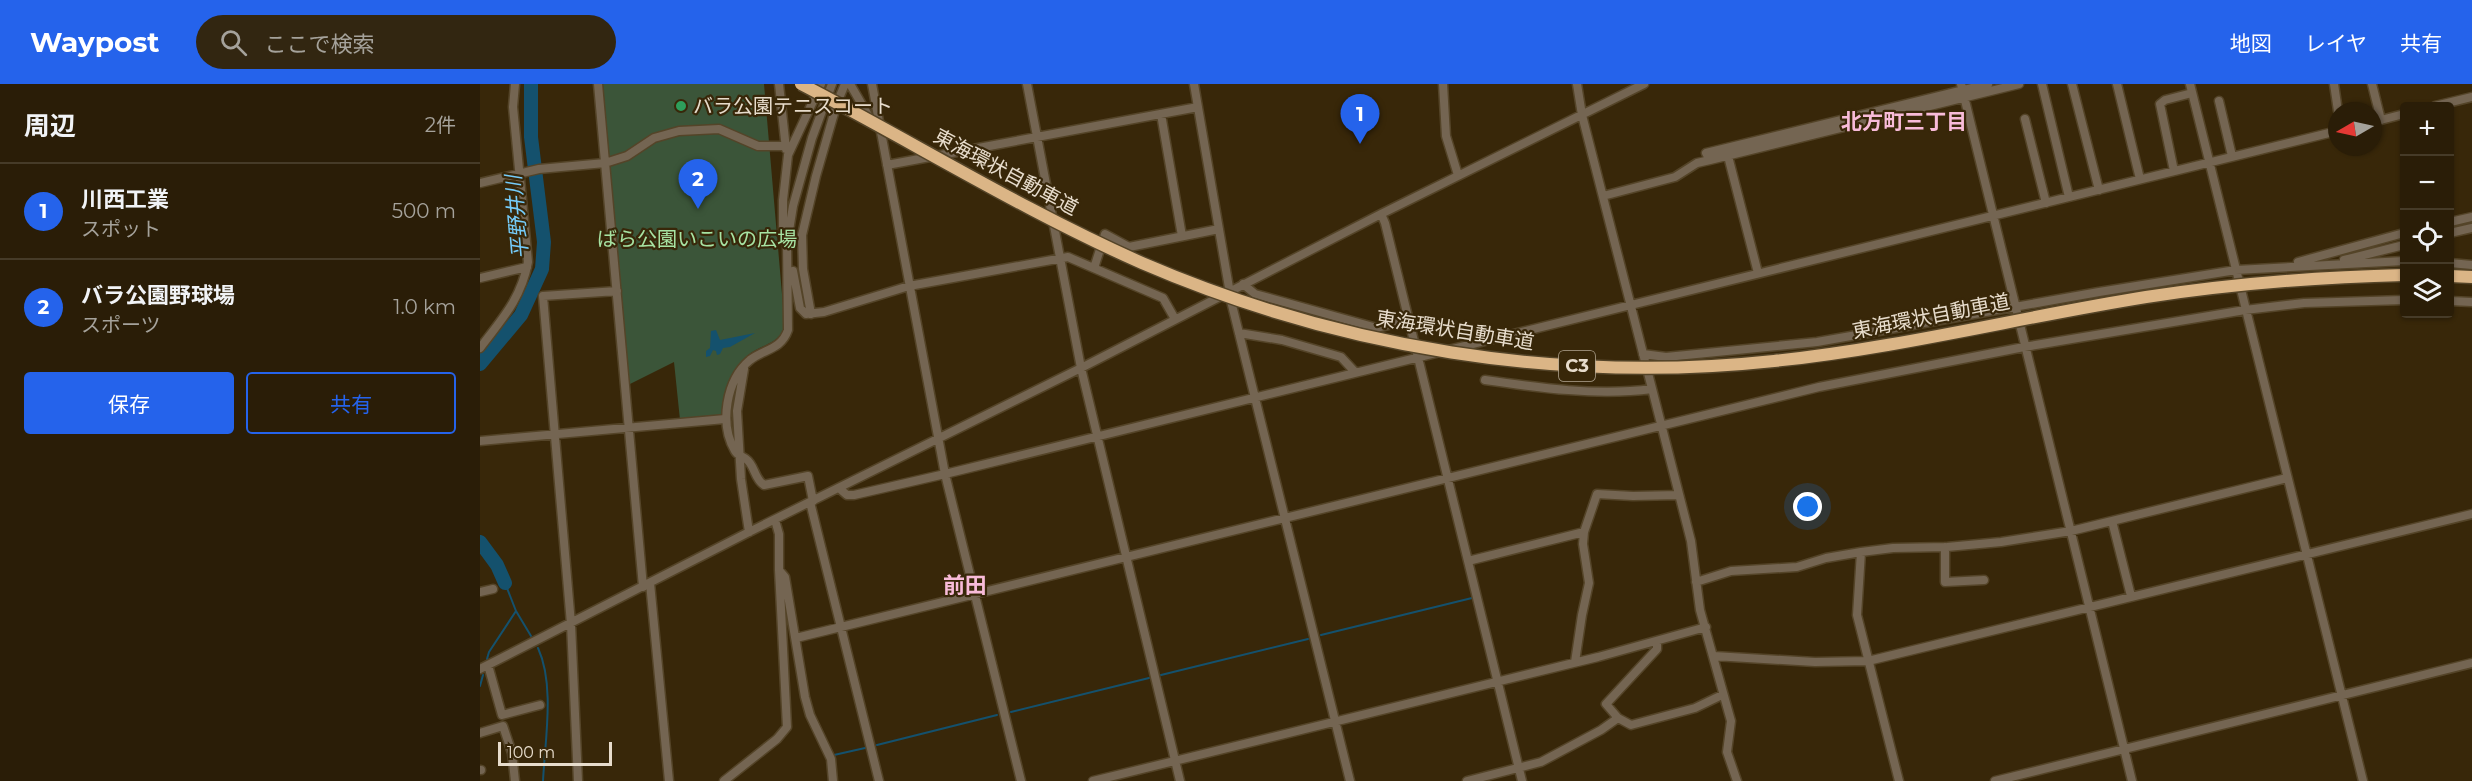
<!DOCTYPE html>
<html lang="ja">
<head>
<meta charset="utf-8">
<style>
	body { margin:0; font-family:Montserrat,"Noto Sans JP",sans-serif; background:#322611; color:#f1f3f6 }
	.controls { position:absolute; right:18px; top:18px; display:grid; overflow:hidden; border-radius:6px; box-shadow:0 2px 4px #0004 }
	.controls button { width:54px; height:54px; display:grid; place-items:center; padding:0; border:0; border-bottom:2px solid #463b28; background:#2a1d07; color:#f1f3f6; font:30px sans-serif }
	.compass { position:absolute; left:1848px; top:18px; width:54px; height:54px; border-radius:50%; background:#2a1d07; box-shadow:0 2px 4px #0004; rotate:261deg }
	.scale { position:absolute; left:18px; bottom:15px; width:114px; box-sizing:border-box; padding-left:6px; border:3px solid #e7dccc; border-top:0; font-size:16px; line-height:21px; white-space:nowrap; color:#e7dccc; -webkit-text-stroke:4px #382709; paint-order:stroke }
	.you { position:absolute; left:1328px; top:423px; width:21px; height:21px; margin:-15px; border:4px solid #fff; border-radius:50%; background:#1a73e8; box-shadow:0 0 0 9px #1a73e833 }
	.badge { display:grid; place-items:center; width:39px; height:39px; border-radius:50%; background:#2563eb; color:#fff; font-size:20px; font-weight:700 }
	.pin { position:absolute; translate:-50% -50px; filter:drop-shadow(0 2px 3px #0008) }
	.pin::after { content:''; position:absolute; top:32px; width:21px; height:18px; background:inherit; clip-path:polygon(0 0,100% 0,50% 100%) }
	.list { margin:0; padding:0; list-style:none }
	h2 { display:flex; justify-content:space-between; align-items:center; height:78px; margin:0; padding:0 24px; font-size:26px }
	h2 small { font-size:20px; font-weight:400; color:#a5a29b }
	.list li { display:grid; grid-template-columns:39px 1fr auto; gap:18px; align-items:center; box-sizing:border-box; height:96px; padding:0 24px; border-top:2px solid #463b28 }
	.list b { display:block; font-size:22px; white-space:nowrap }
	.list p { margin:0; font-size:20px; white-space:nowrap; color:#a5a29b }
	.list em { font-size:20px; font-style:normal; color:#a5a29b }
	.actions { display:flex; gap:12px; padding:18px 24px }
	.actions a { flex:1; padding:14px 0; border:2px solid #2563eb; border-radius:6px; text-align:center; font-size:21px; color:#2563eb }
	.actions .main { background:#2563eb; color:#fff }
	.icon { flex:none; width:33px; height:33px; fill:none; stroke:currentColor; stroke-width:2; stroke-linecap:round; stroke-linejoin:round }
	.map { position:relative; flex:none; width:1992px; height:697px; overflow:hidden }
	header { display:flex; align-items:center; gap:36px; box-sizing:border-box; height:84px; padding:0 30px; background:#2563eb; color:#fff }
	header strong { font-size:28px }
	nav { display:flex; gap:33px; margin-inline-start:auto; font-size:21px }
	.search { width:420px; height:54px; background:#322611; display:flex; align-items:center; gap:15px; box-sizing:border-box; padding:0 21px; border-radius:33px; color:#a5a29b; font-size:22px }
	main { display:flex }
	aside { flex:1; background:#2a1d07 }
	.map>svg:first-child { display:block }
	.green { fill:#3b5539 }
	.water { fill:#14516d }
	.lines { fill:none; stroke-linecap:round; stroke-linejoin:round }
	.stream { stroke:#14516d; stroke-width:2 }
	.river { stroke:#14516d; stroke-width:14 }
	.minor-casing { stroke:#544428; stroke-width:11 }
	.highway-casing { stroke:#544428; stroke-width:15 }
	.minor { stroke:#746552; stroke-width:8 }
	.highway { stroke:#dbb586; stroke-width:12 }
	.highway-bridge-casing { stroke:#544428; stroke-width:15; stroke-linecap:butt }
	.highway-bridge { stroke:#dbb586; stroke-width:12 }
	.leisure-dot { fill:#2e9e5b; stroke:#382709; stroke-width:2 }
	.labels { text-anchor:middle; stroke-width:4.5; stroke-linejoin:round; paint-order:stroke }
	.shield { fill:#382709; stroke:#b2a692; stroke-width:1.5 }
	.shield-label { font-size:18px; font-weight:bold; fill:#e7dccc }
	.poi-label { font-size:20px; fill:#e7dccc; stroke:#382709; text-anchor:start }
	.street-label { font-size:20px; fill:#e7dccc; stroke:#382709 }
	.park-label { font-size:20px; fill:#a7e3a3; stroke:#382709 }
	.neighbourhood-label { font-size:21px; font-weight:bold; fill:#f8bbd9; stroke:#382709 }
	.water-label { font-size:21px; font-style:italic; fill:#75ccfa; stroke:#382709 }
	.quarter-label { font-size:22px; font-weight:bold; fill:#f8bbd9; stroke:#382709 }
</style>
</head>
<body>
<header>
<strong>Waypost</strong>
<div class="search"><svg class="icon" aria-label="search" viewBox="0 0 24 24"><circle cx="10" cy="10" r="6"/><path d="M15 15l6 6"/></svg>ここで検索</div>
<nav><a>地図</a><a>レイヤ</a><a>共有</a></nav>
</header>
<main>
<aside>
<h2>周辺<small>2件</small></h2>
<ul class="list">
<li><span class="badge">1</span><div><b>川西工業</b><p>スポット</p></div><em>500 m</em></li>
<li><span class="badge">2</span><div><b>バラ公園野球場</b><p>スポーツ</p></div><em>1.0 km</em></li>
</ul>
<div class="actions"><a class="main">保存</a><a>共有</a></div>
</aside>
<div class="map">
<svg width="1992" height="697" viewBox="0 0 1992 697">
	<rect width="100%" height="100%" fill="#382709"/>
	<path class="green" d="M123 0H284L305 245C296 261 280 261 267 272 250 286 248 314 244 333L200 336 194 278 148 301Z"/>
	<path class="water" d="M236 246 240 256 275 249 250 263 243 264 240 270 237 271 236 267 233 266 230 272 226 273V267L230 264 231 247Z"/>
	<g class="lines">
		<path class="stream" d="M25 499 36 527 51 552
			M841 551 992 514
			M58 564C75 601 65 656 63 697
			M7 575 9 568 36 527
			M681 591 828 555
			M0 602 3 591
			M531 628 669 594
			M397 661 517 631
			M354 671 385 664"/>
		<path class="river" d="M0 280 41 231 62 185 64 158 51 53V0
			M0 458 17 481 25 499"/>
		<defs>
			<path id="minor" d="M118 0 163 503
				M299 0 306 65
				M370 0 392 38
				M392 0 465 390 541 697
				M547 0 601 284 700 697
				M714 0 752 221 870 697
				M963 0 966 52 978 91
				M1097 0 1102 31 1211 457 1220 526 1251 637 1247 668 1257 697
				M1481 0 1652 697
				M1562 0 1589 113
				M1592 0 1619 106
				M1637 0 1660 95
				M1710 0 1883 697
				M1854 0 1858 27
				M1892 0 1901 36
				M1739 17 1752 72
				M1955 22 1992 13
				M681 30 702 152
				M1545 35 1566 119
				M1893 38 1924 30
				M1248 72 1278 189
				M1230 76 1539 0
				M407 81 718 23
				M1694 87 1680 20 1685 16 1712 9
				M0 99 59 85 125 79 147 72 174 54 199 47 239 45 278 62H305
				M1123 112 1195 93 1217 79 1230 76 1226 69 1508 0
				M901 130 905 139 1042 697
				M1970 138 1992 133
				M1970 149 1992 144
				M306 155 303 146V116L308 71 341 0
				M1864 176 1924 161
				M1818 178 1924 149
				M1970 179 1992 181
				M614 184 625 150 649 163 739 145
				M313 187 320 224 326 230 344 228 429 202 588 173 683 214 695 235
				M0 194 47 183
				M763 200 775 210 897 244 928 236
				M1970 217 1992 218
				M331 230 323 185 322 151 336 92 357 19 365 0
				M759 249 802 256 861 273 875 288
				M0 264C22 235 41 215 48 178L33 23 35 0
				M1163 270 1186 273 1337 258 1619 208 1756 186 1924 177
				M264 285 257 327 261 395 269 448
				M1005 296C1060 304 1117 312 1172 305
				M0 357 245 335
				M360 405 367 411H374L465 390 1857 47
				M333 417 328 392 284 401C274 395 275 381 266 375 262 372 257 371 255 367 239 340 246 296 270 276 284 265 301 266 308 246L307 159 313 122 332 54 352 0
				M330 418 399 697
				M295 436 299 450V486L305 493 325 613 330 631 351 675 353 697
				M1632 437 1651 512
				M1465 463V498L1504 496
				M1381 468 1377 531 1419 697
				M988 477 1104 448 1117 410 1153 412 1199 411
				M1216 498 1251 487 1317 483 1346 474 1381 468 1413 464 1467 463 1521 458 1591 447 1807 394
				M170 499 189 697
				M0 508 13 505
				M316 554 1339 303 1544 263 1765 226 1824 219 1924 216
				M1234 572 1335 578 1388 577 1992 430
				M1095 578 1102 531 1109 499 1103 460 1104 448
				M8 581 22 631 60 621
				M0 585 269 448 601 284 901 130 1164 0
				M1138 634 1151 641 1215 624 1242 611
				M0 649 23 642 32 669 35 697
				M0 686H1
				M98 697 91 540 63 212 137 207
				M244 697 297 655 307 643 299 486
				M613 697 1118 573 1226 543
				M987 697 1061 678 1121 646 1138 634 1126 620 1177 565V558
				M1515 697 1992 579"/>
			<path id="highway" d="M1970 192 1992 193"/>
		</defs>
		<use href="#minor" class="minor-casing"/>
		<use href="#highway" class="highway-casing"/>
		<use href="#minor" class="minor"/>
		<use href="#highway" class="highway"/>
		<defs>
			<path id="highway-bridge" d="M321 0C435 59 544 127 662 179 859 264 1080 300 1294 277 1419 264 1541 233 1666 213 1752 200 1838 193 1924 191"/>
		</defs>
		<use href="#highway-bridge" class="highway-bridge-casing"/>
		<use href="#highway-bridge" class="highway-bridge"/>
	</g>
	<circle class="leisure-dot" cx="201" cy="22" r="6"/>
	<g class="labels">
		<rect class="shield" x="1079" y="267" width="36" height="30" rx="4.5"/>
		<g class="shield-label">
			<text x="1097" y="288">C3</text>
		</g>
		<g class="poi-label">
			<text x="213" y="29">バラ公園テニスコート</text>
		</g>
		<g class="street-label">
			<text transform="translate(526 88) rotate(28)" y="7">東海環状自動車道</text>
			<text transform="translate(1451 232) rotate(-11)" y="7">東海環状自動車道</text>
			<text transform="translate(975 246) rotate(9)" y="7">東海環状自動車道</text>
		</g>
		<g class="park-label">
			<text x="217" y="162">ばら公園いこいの広場</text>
		</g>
		<g class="neighbourhood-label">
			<text x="1424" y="45">北方町三丁目</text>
		</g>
		<g class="water-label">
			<text transform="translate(37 133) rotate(-95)" y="7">平野井川</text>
		</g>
		<g class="quarter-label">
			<text x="485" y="509">前田</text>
		</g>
	</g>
</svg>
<div class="controls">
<button>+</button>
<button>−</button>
<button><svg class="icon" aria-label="locate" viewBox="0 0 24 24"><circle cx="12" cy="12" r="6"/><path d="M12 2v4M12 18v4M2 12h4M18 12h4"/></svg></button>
<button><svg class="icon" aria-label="layers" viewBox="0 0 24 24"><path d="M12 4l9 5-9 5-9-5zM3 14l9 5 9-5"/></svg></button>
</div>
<svg class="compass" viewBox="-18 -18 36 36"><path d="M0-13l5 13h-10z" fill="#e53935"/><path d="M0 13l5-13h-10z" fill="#a5a29b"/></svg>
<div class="scale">100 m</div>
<div class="you"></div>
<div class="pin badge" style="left:880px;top:60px">1</div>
<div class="pin badge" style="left:218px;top:125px">2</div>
</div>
</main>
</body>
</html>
